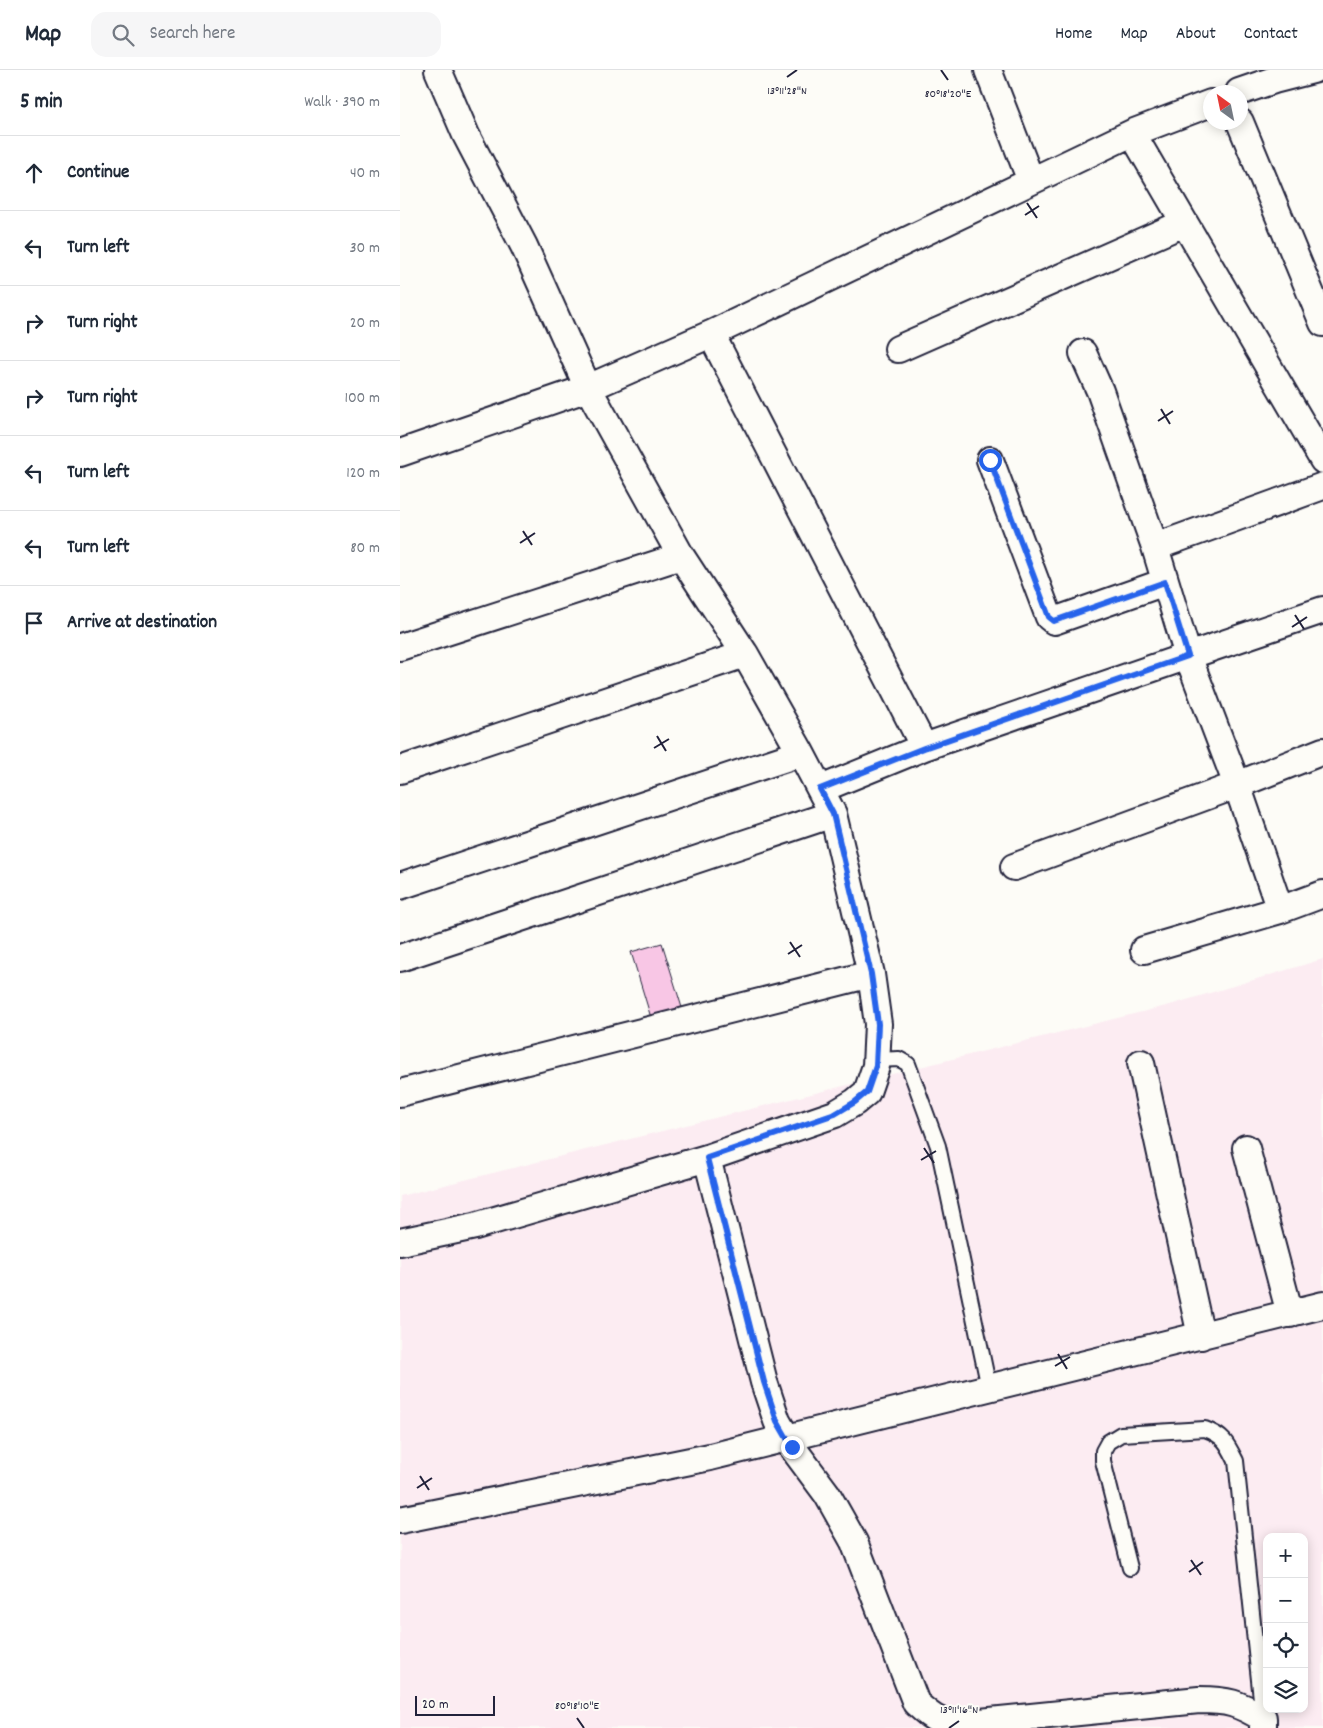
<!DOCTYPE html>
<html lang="en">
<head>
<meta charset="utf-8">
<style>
	body { margin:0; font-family:Dekko,sans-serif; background:#f6f6f7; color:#1f2937 }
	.controls { position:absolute; right:15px; bottom:15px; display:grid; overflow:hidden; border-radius:10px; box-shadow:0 2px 12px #0003 }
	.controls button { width:45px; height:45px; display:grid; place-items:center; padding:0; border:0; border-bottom:1px solid #e0e1e3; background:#fff; color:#1f2937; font:25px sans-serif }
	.compass { position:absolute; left:803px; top:15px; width:45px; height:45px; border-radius:50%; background:#fff; box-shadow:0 2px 12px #0003; rotate:327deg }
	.scale { position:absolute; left:15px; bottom:12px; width:80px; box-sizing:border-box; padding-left:5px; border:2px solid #22223b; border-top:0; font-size:14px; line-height:18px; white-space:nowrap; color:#22223b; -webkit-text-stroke:4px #fdfcf7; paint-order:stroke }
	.stop { position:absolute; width:15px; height:15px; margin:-11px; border:4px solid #2563eb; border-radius:50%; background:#fff }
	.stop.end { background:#2563eb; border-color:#fff; box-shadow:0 1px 5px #0008 }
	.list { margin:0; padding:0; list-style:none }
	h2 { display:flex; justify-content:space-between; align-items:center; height:65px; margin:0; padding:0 20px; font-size:21px }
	h2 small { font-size:16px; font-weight:400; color:#747a83 }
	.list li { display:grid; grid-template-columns:32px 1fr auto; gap:15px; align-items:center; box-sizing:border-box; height:75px; padding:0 20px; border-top:1px solid #e0e1e3 }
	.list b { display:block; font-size:19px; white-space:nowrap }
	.list em { font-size:16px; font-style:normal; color:#747a83 }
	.icon { flex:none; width:28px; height:28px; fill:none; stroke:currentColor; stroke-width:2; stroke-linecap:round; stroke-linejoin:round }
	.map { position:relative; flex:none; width:923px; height:1658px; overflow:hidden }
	header { display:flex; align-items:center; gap:30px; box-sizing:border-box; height:70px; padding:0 25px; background:#fff; border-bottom:1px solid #e0e1e3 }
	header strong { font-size:24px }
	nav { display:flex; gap:28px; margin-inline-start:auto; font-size:18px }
	.search { width:350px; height:45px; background:#f6f6f7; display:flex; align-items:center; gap:12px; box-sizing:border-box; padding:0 18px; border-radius:15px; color:#747a83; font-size:19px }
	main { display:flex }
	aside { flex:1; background:#fff }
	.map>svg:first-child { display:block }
	.built { fill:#fcecf2; fill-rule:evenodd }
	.building { fill:#f8c6e5; stroke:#22223b }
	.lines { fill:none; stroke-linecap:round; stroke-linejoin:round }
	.lane-casing { stroke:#22223b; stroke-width:18 }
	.street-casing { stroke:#22223b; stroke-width:30 }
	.lane { stroke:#fdfcf7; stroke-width:14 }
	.street { stroke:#fdfcf7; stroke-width:26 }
	.route { stroke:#2563eb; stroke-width:6 }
	.ticks { fill:none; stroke:#22223b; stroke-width:2 }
	.ticks-label { font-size:12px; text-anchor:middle; fill:#22223b; stroke:#fdfcf7; stroke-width:4; stroke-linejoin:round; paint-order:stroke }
</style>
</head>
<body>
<header>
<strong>Map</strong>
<div class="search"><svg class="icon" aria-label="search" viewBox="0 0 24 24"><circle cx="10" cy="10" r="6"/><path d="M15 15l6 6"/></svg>Search here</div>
<nav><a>Home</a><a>Map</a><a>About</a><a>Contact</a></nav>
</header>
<main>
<aside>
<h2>5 min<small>Walk · 390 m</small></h2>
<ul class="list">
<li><svg class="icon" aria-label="ahead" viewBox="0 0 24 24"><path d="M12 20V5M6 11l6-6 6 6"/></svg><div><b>Continue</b></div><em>40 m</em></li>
<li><svg class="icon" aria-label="left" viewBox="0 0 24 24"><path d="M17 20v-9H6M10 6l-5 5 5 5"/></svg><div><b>Turn left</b></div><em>30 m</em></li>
<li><svg class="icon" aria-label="right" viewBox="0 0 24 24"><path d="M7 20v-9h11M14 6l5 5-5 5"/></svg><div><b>Turn right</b></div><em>20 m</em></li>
<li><svg class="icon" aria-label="right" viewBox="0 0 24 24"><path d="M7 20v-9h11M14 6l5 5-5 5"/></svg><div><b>Turn right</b></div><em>100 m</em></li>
<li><svg class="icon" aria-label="left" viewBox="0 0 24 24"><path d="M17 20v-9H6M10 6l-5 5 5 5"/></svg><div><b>Turn left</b></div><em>120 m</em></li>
<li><svg class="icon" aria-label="left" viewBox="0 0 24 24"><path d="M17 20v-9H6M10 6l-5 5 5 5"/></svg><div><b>Turn left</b></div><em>80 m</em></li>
<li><svg class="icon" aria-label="arrive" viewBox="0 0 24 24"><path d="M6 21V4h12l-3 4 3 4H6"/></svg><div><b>Arrive at destination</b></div></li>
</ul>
</aside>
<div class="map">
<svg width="923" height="1658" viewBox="0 0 923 1658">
	<rect width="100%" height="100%" fill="#fdfcf7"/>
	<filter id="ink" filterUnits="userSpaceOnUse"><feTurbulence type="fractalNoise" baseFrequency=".02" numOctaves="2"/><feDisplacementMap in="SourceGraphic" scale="10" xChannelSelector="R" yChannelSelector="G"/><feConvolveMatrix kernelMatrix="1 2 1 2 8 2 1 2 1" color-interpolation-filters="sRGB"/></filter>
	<g filter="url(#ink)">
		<path class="built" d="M923 889V1658H0V1126L770 935ZM867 1467H904V1639H867Z"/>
		<path class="building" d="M262 873 283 941 252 951 231 882Z"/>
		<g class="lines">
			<defs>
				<path id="lane" d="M476 990 499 989 508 994 538 1076 589 1318
					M730 1498 703 1391V1381L708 1372 721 1364 805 1359C824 1366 827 1373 836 1391L863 1648"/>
				<path id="street" d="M588 0 631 111
					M839 22 874 10 913 0
					M840 52 923 253
					M732 63 923 390
					M311 264 524 677
					M498 279 784 153
					M683 283 700 321 755 477
					M0 383 188 318 311 264 732 63 811 33
					M590 390 649 547 654 551 765 512
					M0 577 281 486
					M0 700 345 584
					M421 719 524 677 788 586 755 477 923 416
					M614 797 837 715 923 681
					M0 816 401 683
					M880 840 837 715 788 586 923 540
					M744 880 880 840 923 824
					M0 888 433 744
					M741 993 801 1266
					M0 1023 471 904 433 744 401 683 345 584 281 486 188 318 124 176 66 65 38 0
					M846 1078 890 1244
					M307 1088 364 1312 377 1351 392 1377 427 1424 454 1472 516 1633C538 1653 541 1654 570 1653L799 1630C828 1630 838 1633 863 1648V1658
					M0 1172 75 1156 307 1088 435 1044 455 1032 467 1022 476 996 478 954 471 904
					M0 1450 310 1387 923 1235"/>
			</defs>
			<use href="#lane" class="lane-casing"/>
			<use href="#street" class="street-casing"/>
			<use href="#lane" class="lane"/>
			<use href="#street" class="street"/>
		</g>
	</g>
	<g class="lines" filter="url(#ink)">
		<path class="route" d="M392 1377 377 1351 364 1312 307 1088 435 1044 455 1032 467 1022 476 996 478 954 471 904 433 744 420 719 524 678 788 586 765 512 654 551 649 547 590 390"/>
	</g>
	<path class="ticks" d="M541 0 548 10M387 7 397 0M627 133 637 148M625 145 639 136M761 339 770 354M758 351 773 341M123 461 132 475M120 473 135 463M895 545 904 559M892 557 907 547M257 666 266 681M254 678 269 669M390 872 400 887M388 884 402 875M524 1078 534 1093M521 1090 536 1081M658 1284 667 1299M655 1296 670 1287M20 1406 29 1420M17 1418 32 1408M791 1490 801 1505M789 1502 803 1492M177 1648 184 1658M549 1658 559 1651"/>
	<g class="ticks-label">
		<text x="387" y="24">13°11'28"N</text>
		<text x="548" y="27">80°18'20"E</text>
		<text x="177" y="1639">80°18'10"E</text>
		<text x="559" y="1643">13°11'16"N</text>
	</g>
</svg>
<div class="controls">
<button>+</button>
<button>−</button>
<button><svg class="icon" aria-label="locate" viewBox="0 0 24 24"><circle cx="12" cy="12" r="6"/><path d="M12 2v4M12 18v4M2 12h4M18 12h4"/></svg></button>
<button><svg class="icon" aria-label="layers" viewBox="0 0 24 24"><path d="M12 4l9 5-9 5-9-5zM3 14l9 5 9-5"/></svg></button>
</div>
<svg class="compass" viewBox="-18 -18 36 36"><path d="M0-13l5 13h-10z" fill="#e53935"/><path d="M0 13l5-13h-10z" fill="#747a83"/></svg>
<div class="scale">20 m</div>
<div class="stop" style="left:590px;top:390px"></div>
<div class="stop end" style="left:392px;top:1377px"></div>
</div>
</main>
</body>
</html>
